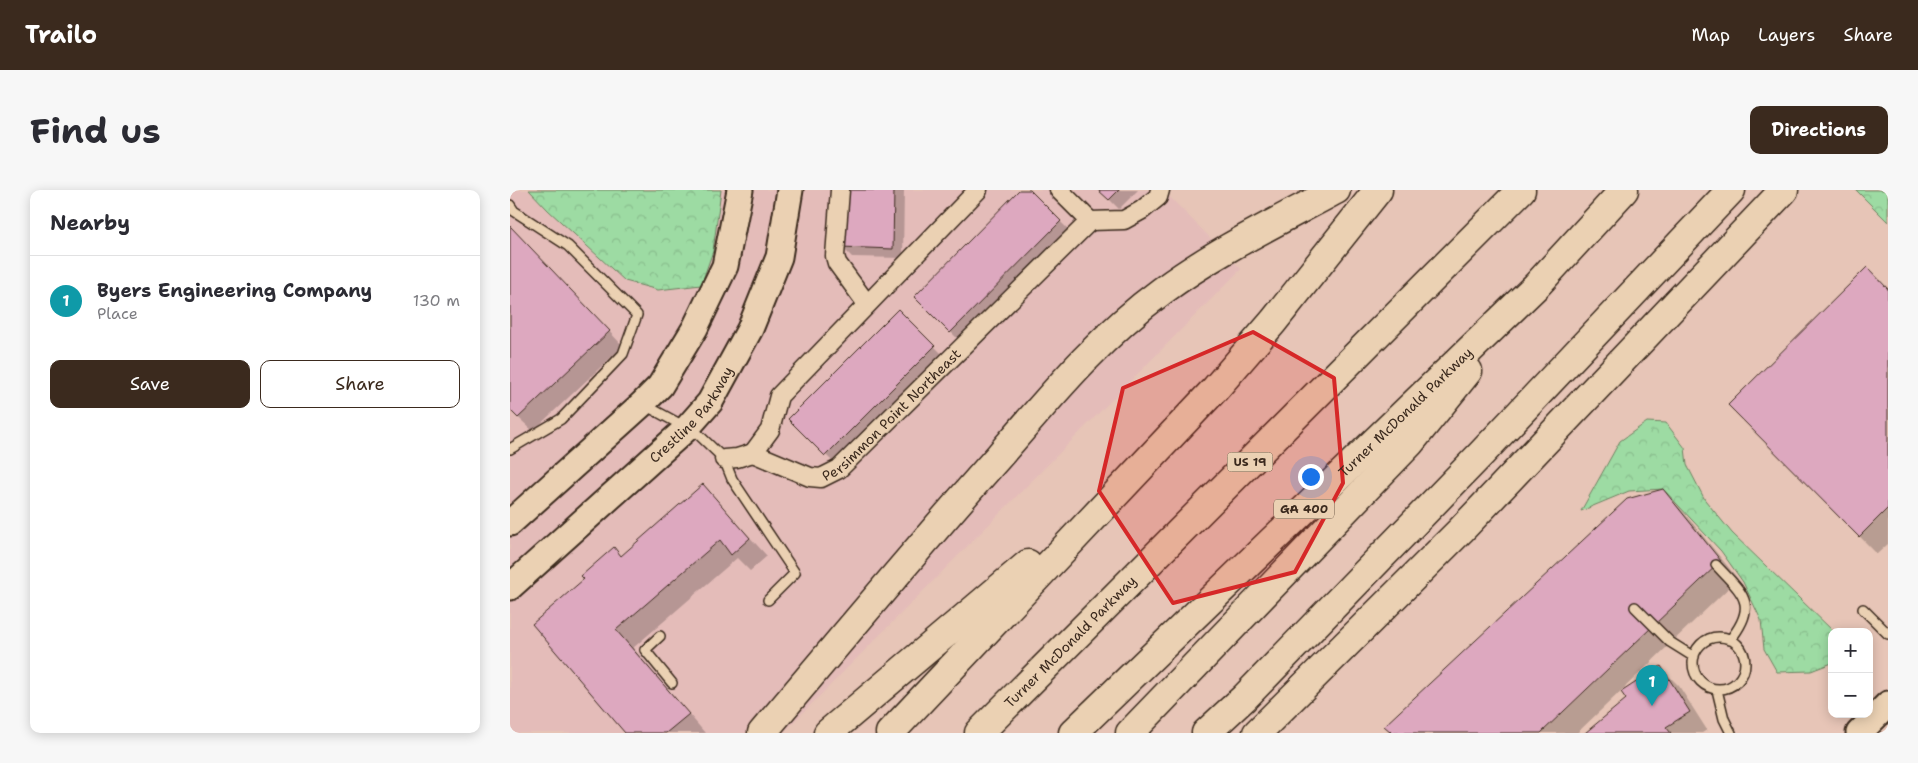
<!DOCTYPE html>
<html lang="en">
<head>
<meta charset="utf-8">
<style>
	body { margin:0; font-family:"Shantell Sans",sans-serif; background:#f7f7f7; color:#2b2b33 }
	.controls { position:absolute; right:15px; bottom:15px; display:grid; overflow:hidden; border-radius:10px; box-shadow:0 2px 12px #0003 }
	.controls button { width:45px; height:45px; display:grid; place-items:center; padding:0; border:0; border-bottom:1px solid #e1e1e2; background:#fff; color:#2b2b33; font:25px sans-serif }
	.you { position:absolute; left:800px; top:286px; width:18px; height:18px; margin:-12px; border:4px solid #fff; border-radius:50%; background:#1a73e8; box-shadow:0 0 0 8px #1a73e833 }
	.badge { display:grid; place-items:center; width:32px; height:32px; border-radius:50%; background:#3b2a1e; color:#fff; font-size:16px; font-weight:700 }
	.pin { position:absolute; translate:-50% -41px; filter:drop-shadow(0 1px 2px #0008) }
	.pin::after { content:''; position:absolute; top:26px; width:18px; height:15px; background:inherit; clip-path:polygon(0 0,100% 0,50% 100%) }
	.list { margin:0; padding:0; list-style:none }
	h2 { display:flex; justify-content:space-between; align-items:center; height:65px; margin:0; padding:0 20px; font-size:21px }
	h2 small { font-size:16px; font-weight:400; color:#7c7c81 }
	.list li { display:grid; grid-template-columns:32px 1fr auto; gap:15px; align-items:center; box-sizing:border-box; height:90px; padding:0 20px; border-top:1px solid #e1e1e2 }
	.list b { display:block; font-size:19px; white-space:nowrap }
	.list p { margin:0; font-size:16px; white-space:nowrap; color:#7c7c81 }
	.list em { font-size:16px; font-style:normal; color:#7c7c81 }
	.actions { display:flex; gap:10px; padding:15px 20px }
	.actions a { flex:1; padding:11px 0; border:1px solid #3b2a1e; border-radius:10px; text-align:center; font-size:18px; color:#3b2a1e }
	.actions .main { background:#3b2a1e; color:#fff }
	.map { position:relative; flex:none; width:1378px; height:543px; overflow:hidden; border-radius:10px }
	header { display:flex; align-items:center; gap:30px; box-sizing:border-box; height:70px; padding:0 25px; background:#3b2a1e; color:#fff }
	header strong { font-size:24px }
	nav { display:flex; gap:28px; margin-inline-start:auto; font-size:18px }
	.intro { display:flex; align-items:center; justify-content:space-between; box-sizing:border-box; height:120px; padding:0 30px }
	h1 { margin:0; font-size:35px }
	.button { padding:12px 22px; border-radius:10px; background:#3b2a1e; color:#fff; font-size:18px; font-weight:700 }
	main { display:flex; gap:30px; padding:0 30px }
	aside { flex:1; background:#fff; border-radius:10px; box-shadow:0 2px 12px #0003 }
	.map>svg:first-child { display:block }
	.built { fill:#e4bcb9 }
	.forest { fill:url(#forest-crowns); stroke:#6c8260 }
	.shadow { fill:#0003 }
	.building { fill:#dda8bf; stroke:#3b2a1e }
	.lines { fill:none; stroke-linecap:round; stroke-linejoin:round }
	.lane-casing { stroke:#3b2a1e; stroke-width:12 }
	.street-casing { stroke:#3b2a1e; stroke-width:21 }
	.secondary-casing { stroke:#3b2a1e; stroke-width:29 }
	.highway-casing { stroke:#3b2a1e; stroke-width:31 }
	.lane { stroke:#ebd1b3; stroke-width:9 }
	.street { stroke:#ebd1b3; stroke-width:18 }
	.secondary { stroke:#ebd1b3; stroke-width:25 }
	.highway { stroke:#ebd1b3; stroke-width:28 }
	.marked { fill:#d62828; fill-opacity:0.2; stroke:#d62828; stroke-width:4; stroke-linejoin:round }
	.labels { text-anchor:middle; stroke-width:4; stroke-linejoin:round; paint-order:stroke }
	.shield { fill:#ebd1b3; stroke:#705c4b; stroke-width:1 }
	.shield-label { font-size:12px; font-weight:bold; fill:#3b2a1e }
	.street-label { font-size:14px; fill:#3b2a1e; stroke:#ebd1b3 }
</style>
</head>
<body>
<header>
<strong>Trailo</strong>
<nav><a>Map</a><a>Layers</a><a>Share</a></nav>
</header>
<div class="intro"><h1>Find us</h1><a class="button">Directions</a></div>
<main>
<aside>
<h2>Nearby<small></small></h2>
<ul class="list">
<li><span class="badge" style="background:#0f9aa8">1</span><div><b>Byers Engineering Company</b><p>Place</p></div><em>130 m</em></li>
</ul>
<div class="actions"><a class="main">Save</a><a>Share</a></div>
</aside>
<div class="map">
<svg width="1378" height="543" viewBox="0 0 1378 543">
	<defs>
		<pattern id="forest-crowns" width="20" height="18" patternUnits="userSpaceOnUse" patternTransform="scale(1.25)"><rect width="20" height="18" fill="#9ddba3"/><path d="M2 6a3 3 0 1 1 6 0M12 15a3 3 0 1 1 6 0" fill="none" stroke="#88bc8c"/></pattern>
	</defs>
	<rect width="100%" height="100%" fill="#e7c5b7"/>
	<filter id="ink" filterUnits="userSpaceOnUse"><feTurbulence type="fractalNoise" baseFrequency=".02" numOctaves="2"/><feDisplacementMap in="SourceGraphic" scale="10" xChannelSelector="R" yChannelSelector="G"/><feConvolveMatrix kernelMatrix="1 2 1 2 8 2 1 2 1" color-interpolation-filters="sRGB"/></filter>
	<g filter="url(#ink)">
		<path class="built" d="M0 0H653L731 79 273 543H0Z"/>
		<path class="forest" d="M19 0H211L203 61 191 95 148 100 115 91 38 20Z
			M1346 0H1378V32Z
			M1137 232 1156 233 1175 258 1177 275 1195 310 1222 343 1324 442H1322V473L1301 481 1267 482 1254 459 1251 430 1233 392 1211 361 1153 299 1119 301 1071 321 1110 251Z"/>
		<path class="shadow" d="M333 0H394L393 68 342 67 332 57Z
			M511 0H518L560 41 451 152 405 107Z
			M590 0H628L609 19Z
			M0 37 113 156 23 241 0 220Z
			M1378 100V354L1367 364 1220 215Z
			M388 120 434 166 325 274 280 229Z
			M193 296 257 366 240 381 227 368 123 458 195 543H117L76 389 104 358 112 367Z
			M1152 300 1170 318 1228 389 1067 543H881Z
			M1151 478 1169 496 1197 540 1192 543H1077L1118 510Z"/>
		<path class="building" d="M332 0H384L383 59 331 57Z
			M509 0H520L551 31 440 143 404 107Z
			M588 0H609L599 10Z
			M0 36 100 141 8 228 0 220Z
			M1357 77 1378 99V318L1349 347 1218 215Z
			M388 119 425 156 315 266 278 229Z
			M193 294 240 348 221 365 210 350 106 440 179 524 156 543H115L22 434 74 389 71 386 104 357 111 366Z
			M1153 299 1211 371 1031 543H879L881 542 874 536 1117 309Z
			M1151 476 1180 522 1156 537 1161 543H1075L1116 509 1111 502Z"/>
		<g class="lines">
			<defs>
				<path id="lane" d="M0 15 4 21 58 56 127 125 113 164 51 229 0 259
					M133 214 188 244 214 269 222 289 285 383 258 410
					M1206 375C1233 404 1249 414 1220 450
					M1125 417 1160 452 1184 467
					M1353 419 1378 444
					M150 446 135 460 162 493
					M1183 473a26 26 0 1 1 52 0a26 26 0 1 1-52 0Z
					M1207 500 1214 529 1221 543"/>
				<g id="street">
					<path d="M330 0 325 66 327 73 357 114"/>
					<path d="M549 0 580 31 614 30 632 20 648 7 650 0"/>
					<path id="s1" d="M243 263 300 287 311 288 329 279 580 31"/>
					<path d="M243 263 260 240 269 206 468 0"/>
					<path d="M214 269 227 268 243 263"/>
				</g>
				<g id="secondary">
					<path d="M0 333 132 214 150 196 185 138 215 76 230 0"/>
					<path id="s2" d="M0 397 177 238 200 212 240 139 269 67 280 0"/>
					<path d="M1349 543 1378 514"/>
				</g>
				<g id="highway">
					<path d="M252 543C331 450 408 357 489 266 540 207 589 147 652 101 706 61 767 32 826 0"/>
					<path d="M318 543 518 374"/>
					<path d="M380 543 706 198 763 132 868 0"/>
					<path id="s3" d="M469 543 1011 0"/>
					<path id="s4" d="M563 543 1026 96 1114 0"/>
					<path d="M620 543 900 253 958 181"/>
					<path d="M696 543 734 508 972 263 1221 0"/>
					<path d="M747 543 951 340 1274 0"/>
				</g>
			</defs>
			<use href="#lane" class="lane-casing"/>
			<use href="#street" class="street-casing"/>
			<use href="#secondary" class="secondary-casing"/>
			<use href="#highway" class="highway-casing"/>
			<use href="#lane" class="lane"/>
			<use href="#street" class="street"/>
			<use href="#secondary" class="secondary"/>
			<use href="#highway" class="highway"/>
		</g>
	</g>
	<path class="marked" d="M743 142 824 188 833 293 785 382 663 413 589 301 613 198Z"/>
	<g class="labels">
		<g class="shield">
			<rect x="717.5" y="262.5" width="45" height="19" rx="4"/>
			<rect x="764" y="309.5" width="60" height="19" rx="4"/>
		</g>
		<g class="shield-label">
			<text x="740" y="276">US 19</text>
			<text x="794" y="323">GA 400</text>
		</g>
		<g class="street-label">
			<text dy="5" stroke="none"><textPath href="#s1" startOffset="168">Persimmon Point Northeast</textPath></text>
			<text dy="5" stroke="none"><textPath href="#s4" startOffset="462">Turner McDonald Parkway</textPath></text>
			<text dy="5" stroke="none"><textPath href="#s2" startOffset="251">Crestline Parkway</textPath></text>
			<text dy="5" stroke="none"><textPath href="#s3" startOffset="129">Turner McDonald Parkway</textPath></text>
		</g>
	</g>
</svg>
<div class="controls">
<button>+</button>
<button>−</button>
</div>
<div class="you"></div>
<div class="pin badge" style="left:1142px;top:516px;background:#0f9aa8">1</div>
</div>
</main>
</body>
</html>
